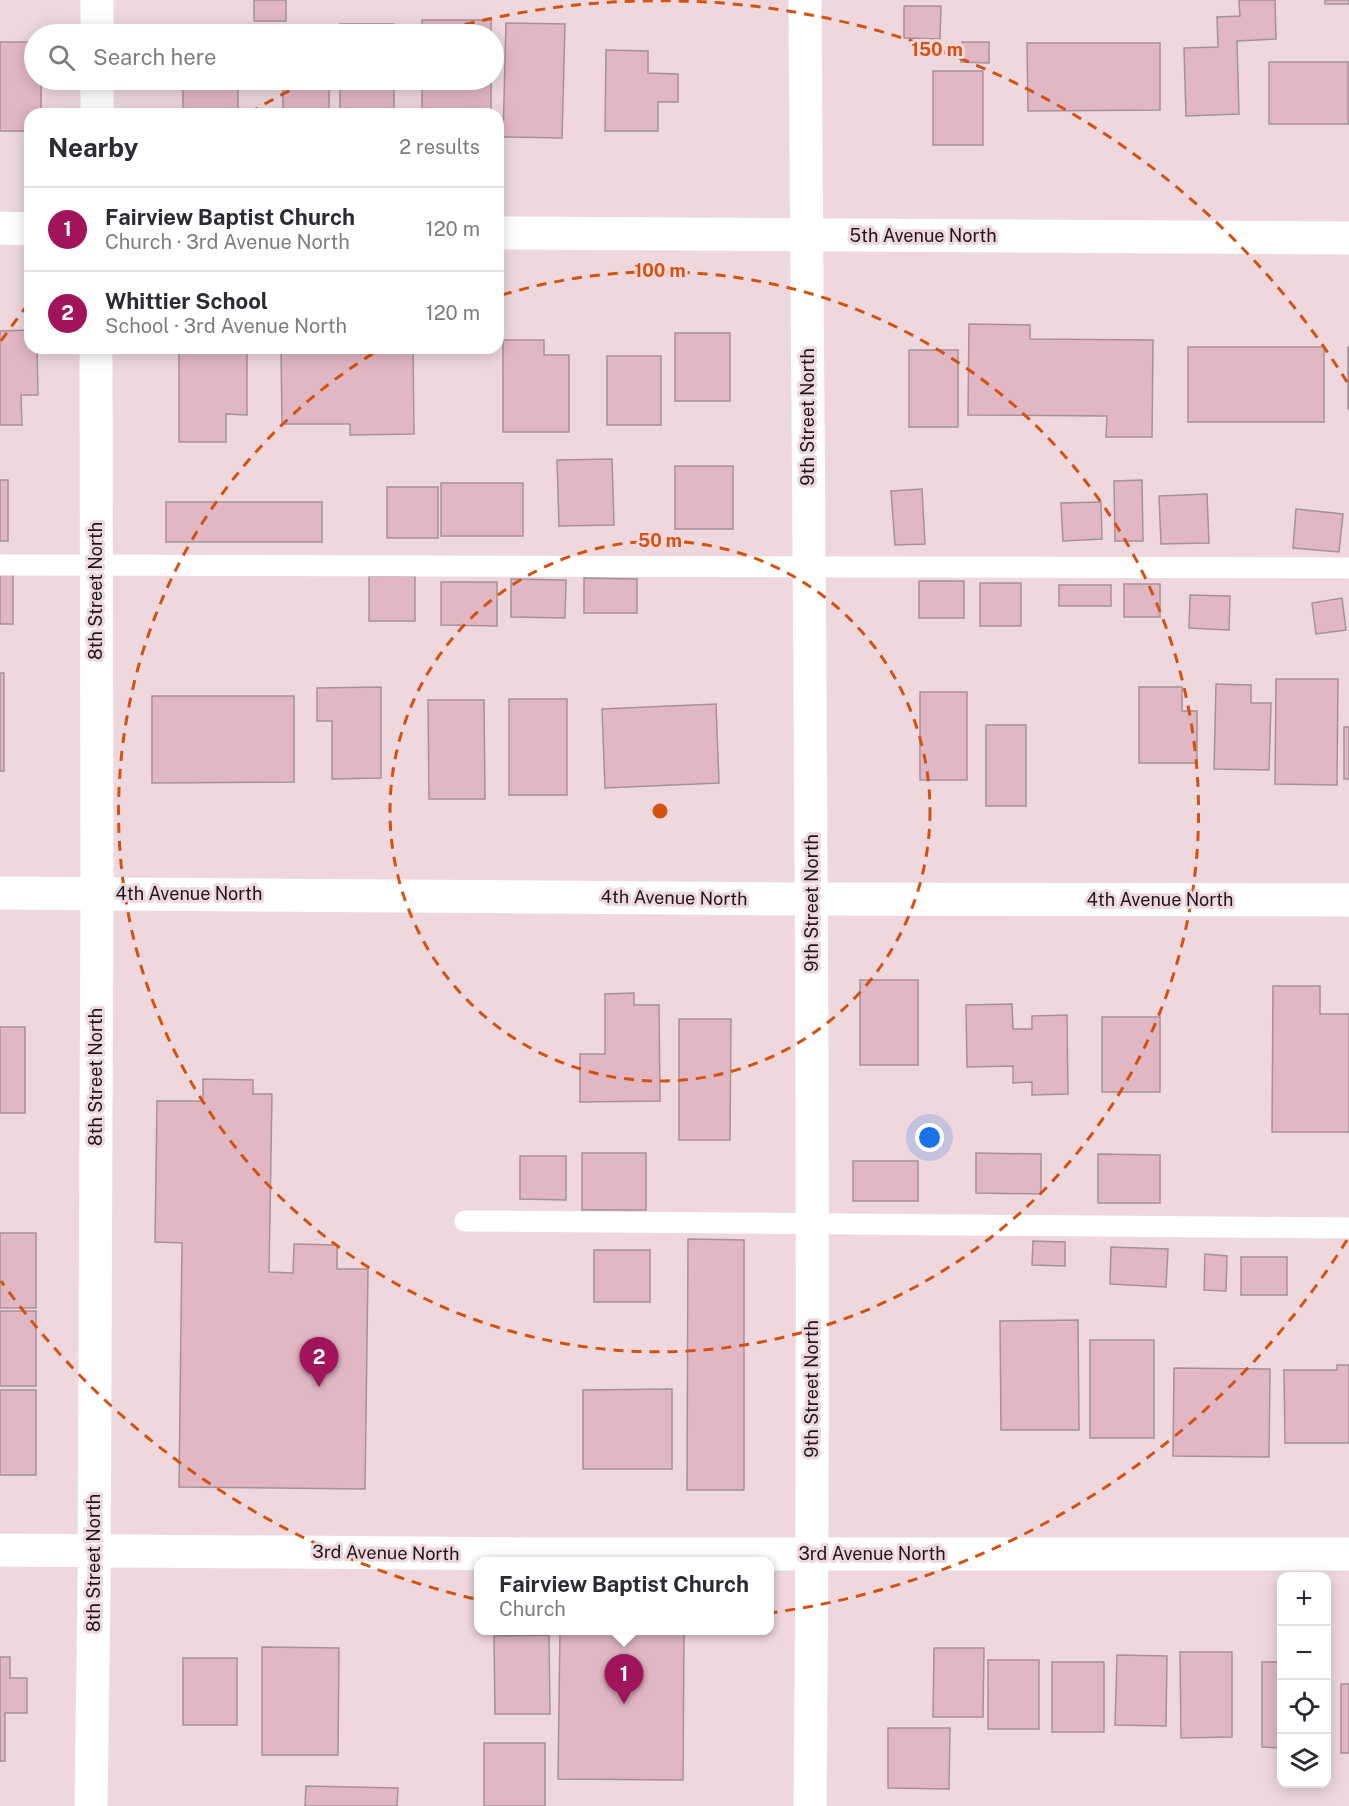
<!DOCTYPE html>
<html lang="en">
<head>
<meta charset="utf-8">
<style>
	body { margin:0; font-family:"Public Sans",sans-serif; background:#f7f7f7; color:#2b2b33 }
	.controls { position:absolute; right:18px; bottom:18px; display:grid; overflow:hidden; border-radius:12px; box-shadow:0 3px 15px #0003 }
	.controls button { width:54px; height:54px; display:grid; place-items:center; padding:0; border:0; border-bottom:2px solid #e1e1e2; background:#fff; color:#2b2b33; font:30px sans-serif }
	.you { position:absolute; left:930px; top:1138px; width:21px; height:21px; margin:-15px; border:4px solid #fff; border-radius:50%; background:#1a73e8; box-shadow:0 0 0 9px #1a73e833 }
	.badge { display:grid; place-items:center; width:39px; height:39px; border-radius:50%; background:#a1135a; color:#fff; font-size:20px; font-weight:700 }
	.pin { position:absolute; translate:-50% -50px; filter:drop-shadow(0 2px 3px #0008) }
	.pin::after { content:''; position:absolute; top:32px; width:21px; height:18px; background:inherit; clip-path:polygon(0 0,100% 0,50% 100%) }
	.popup { position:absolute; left:474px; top:1557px; width:300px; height:78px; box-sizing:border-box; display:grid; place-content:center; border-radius:12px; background:#fff; filter:drop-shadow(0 2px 4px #0005); font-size:20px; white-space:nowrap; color:#7c7c81 }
	.popup b { font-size:22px; color:#2b2b33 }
	.popup::after { content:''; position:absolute; left:50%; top:100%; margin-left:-12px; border:12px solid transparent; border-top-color:#fff }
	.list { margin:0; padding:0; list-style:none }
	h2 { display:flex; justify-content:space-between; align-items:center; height:78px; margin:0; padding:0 24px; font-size:26px }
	h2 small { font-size:20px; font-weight:400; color:#7c7c81 }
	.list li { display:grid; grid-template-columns:39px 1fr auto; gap:18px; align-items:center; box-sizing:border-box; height:84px; padding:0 24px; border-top:2px solid #e1e1e2 }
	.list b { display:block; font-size:22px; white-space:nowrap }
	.list p { margin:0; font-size:20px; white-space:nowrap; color:#7c7c81 }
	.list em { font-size:20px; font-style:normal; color:#7c7c81 }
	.icon { flex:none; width:33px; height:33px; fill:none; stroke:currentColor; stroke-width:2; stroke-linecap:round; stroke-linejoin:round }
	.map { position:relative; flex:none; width:1349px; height:1806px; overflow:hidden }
	.search { position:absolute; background:#fff; box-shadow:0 3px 15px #0003; left:24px; top:24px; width:480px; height:66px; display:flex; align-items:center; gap:15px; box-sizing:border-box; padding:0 21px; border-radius:33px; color:#7c7c81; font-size:22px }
	.panel { position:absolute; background:#fff; box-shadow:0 3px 15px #0003; left:24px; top:108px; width:480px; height:246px; border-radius:18px }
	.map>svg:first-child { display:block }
	.building { fill:#e1b7c4; stroke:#a59197; stroke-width:1.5 }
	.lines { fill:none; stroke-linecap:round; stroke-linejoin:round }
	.service { stroke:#fff; stroke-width:21 }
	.minor { stroke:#fff; stroke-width:33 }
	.secondary { stroke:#fff; stroke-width:33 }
	.ring { fill:none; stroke:#d4520d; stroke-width:3; stroke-dasharray:10 8 }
	.labels { text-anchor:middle; stroke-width:6; stroke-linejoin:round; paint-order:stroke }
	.street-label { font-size:18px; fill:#1e1719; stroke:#eed8de }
	.centre { fill:#d4520d; stroke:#eed8de; stroke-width:3 }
	.ring-label { font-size:18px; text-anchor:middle; font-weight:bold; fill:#d4520d; stroke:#eed8de; stroke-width:6; stroke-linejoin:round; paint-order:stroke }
</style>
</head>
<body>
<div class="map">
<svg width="1349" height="1806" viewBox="0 0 1349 1806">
	<rect width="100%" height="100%" fill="#eed8de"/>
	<path class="building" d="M254 0H286V21H254Z
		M1239 0H1275L1276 39 1237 41 1239 114 1186 116 1184 48 1218 47 1217 17 1240 16Z
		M1325 0H1349V4H1325Z
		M904 6H941L940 39 904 38Z
		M422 20H491V34H422Z
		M506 23 565 24 562 138 503 137Z
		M340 24H394V34H340Z
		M0 42H34V80H41V114H30V131H0Z
		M962 42H989V63L961 62Z
		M1027 43H1160V110L1028 111Z
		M606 50 648 51V73L678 74V102H658V131H605Z
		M1269 62H1348V124H1269Z
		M933 71H983V145H933Z
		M183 80H238V114H183Z
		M283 80H329V114H283Z
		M340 80H394V114H340Z
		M422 80H491V114H422Z
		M969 324 1030 325V339L1153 340 1152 437H1106L1107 416 968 415Z
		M30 330V348H37L38 395H21L22 425H0V331Z
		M675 333H730V401H675Z
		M503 340H544V355H569V432H503Z
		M1188 347H1324V422H1188Z
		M1348 347H1349V409H1348Z
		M179 348H247V415L226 414V442H179Z
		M281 348H413L414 434 350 435V424H282Z
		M909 350H958V427H909Z
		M607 356H661V425H607Z
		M612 459 614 525 559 526 557 460Z
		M675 466H733V529H675Z
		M0 480H8V541H0Z
		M1142 480 1143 541H1115L1114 481Z
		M441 483H523V536H441Z
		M387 487H438V538H387Z
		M922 489 925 544 895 545 891 491Z
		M1207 494 1209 543 1161 544 1159 496Z
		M166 502H322V542H166Z
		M1101 502 1102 539 1063 541 1061 503Z
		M1296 509 1343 514 1339 552 1293 548Z
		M0 574H13V624H0Z
		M369 576H415V621H369Z
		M584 578 637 579V613H584Z
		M511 579 566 580 565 618 511 617Z
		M919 581H964V618H919Z
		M441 582H497V626L441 625Z
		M980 583H1021V626H980Z
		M1124 584H1160V617H1124Z
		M1059 585H1111V606H1059Z
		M1190 595 1230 596 1229 630 1189 628Z
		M1342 598 1346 630 1316 634 1312 603Z
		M0 673H4V771H0Z
		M1276 679H1338L1337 785 1275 784Z
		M1216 684 1251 685V703H1271L1269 770 1214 769Z
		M381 687V778L332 779V721H317V688Z
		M1139 687H1182V711H1197V763H1139Z
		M920 692H967V780H920Z
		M152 696H294V782L152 783Z
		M509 699H567V795H509Z
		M428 700H484L485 799H429Z
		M716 704 719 783 605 788 602 709Z
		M986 725H1026V806H986Z
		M1344 727H1349V779H1344Z
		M860 980H918V1065H860Z
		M1273 986H1320V1014H1349V1132H1272Z
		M634 993V1005H659L660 1101 580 1102V1054H605V994Z
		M1012 1004 1013 1029H1032V1016L1067 1015 1068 1094 1032 1095V1082L1013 1083V1066L967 1067 966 1005Z
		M1102 1017H1160V1092H1102Z
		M679 1019H731L730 1140H679Z
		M0 1027H25V1113H0Z
		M203 1079 253 1080V1094H272L269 1272 293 1273 294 1244 337 1245V1269H368L365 1489 179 1487 182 1243 155 1242 157 1101H203Z
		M582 1153H646V1210H582Z
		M976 1153 1041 1154V1194L976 1193Z
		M1098 1154 1160 1155V1203H1098Z
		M520 1156H566V1200L520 1199Z
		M853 1161H918V1201H853Z
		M0 1233H36V1308H0Z
		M688 1239 744 1240V1490H687Z
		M1033 1241 1065 1242V1266L1032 1265Z
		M1111 1247 1168 1249 1166 1287 1110 1284Z
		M594 1250H650V1302H594Z
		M1205 1254 1227 1256 1226 1291 1204 1290Z
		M1241 1257H1287V1295H1241Z
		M0 1311H36V1386H0Z
		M1078 1320 1079 1430H1001L1000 1321Z
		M1090 1340H1154V1438H1090Z
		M1337 1365H1349V1443H1285L1284 1370H1337Z
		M1174 1368 1270 1369 1269 1457 1173 1456Z
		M672 1389V1469H583V1390Z
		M0 1390H36V1475H0Z
		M560 1630H684L683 1780 558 1779Z
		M549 1635 550 1714H495L494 1636Z
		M262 1647 339 1648 338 1755H262Z
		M934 1648H984L983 1717H933Z
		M1180 1652H1232V1737L1181 1738Z
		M1117 1655 1167 1656 1166 1726 1115 1725Z
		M0 1657H10V1678H27V1713H5V1761H0Z
		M183 1658H237V1725H183Z
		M988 1660H1039V1729H988Z
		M1052 1662H1104V1732H1052Z
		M1262 1662H1282V1748L1262 1747Z
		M1341 1684H1349V1753H1341Z
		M888 1728H950L949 1789 888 1788Z
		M484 1743H545V1806H484Z
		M306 1786 398 1788 397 1806H305Z"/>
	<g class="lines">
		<path class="service" d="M0 565 1349 568
			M465 1221 1349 1228"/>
		<path class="minor" d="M97 34V0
			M97 114V80
			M0 228 30 229
			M498 233 1349 238
			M0 893 812 899 1349 900
			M0 1550 542 1554H1349
			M91 1806 94 1592 97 894 96 348"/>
		<path class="secondary" d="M805 0C809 602 816 1204 810 1806"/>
	</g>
	<g class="ring">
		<circle cx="660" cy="811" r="270"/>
		<path d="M502 295A540 540 0 1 1 382 348"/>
		<path d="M1347 1240A810 810 0 0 1 1 1281M1 341A810 810 0 0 1 26 307M249 113A810 810 0 0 1 311 80M430 34A810 810 0 0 1 1347 382"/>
	</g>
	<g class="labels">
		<g class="street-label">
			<text x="923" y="242">5th Avenue North</text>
			<text transform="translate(808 417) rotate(-90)" y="6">9th Street North</text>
			<text transform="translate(96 591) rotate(-90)" y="6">8th Street North</text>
			<text x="189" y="900">4th Avenue North</text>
			<text transform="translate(674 898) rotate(1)" y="6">4th Avenue North</text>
			<text x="1160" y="906">4th Avenue North</text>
			<text transform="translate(812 903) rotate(-90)" y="6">9th Street North</text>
			<text transform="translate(96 1077) rotate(-90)" y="6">8th Street North</text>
			<text transform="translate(812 1389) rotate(-90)" y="6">9th Street North</text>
			<text transform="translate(386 1553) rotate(1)" y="6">3rd Avenue North</text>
			<text x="872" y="1560">3rd Avenue North</text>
			<text transform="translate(94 1563) rotate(-90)" y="6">8th Street North</text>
		</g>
	</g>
	<circle cx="660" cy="811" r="9" class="centre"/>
	<g class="ring-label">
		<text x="937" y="56">150 m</text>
		<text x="660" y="277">100 m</text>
		<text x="660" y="547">50 m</text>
	</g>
</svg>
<div class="controls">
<button>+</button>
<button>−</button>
<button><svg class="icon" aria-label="locate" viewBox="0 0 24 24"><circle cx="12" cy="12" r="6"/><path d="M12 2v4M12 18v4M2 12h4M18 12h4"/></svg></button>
<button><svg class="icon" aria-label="layers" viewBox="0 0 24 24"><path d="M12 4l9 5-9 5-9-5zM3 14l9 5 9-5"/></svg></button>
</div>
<div class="you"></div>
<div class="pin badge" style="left:624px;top:1704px">1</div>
<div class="popup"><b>Fairview Baptist Church</b>Church</div>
<div class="pin badge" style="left:319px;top:1387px">2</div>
<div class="search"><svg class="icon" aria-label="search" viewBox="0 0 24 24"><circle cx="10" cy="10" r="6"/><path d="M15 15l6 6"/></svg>Search here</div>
<section class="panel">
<h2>Nearby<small>2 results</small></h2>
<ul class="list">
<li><span class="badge">1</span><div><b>Fairview Baptist Church</b><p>Church · 3rd Avenue North</p></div><em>120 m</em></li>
<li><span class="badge">2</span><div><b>Whittier School</b><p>School · 3rd Avenue North</p></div><em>120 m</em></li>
</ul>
</section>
</div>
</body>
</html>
